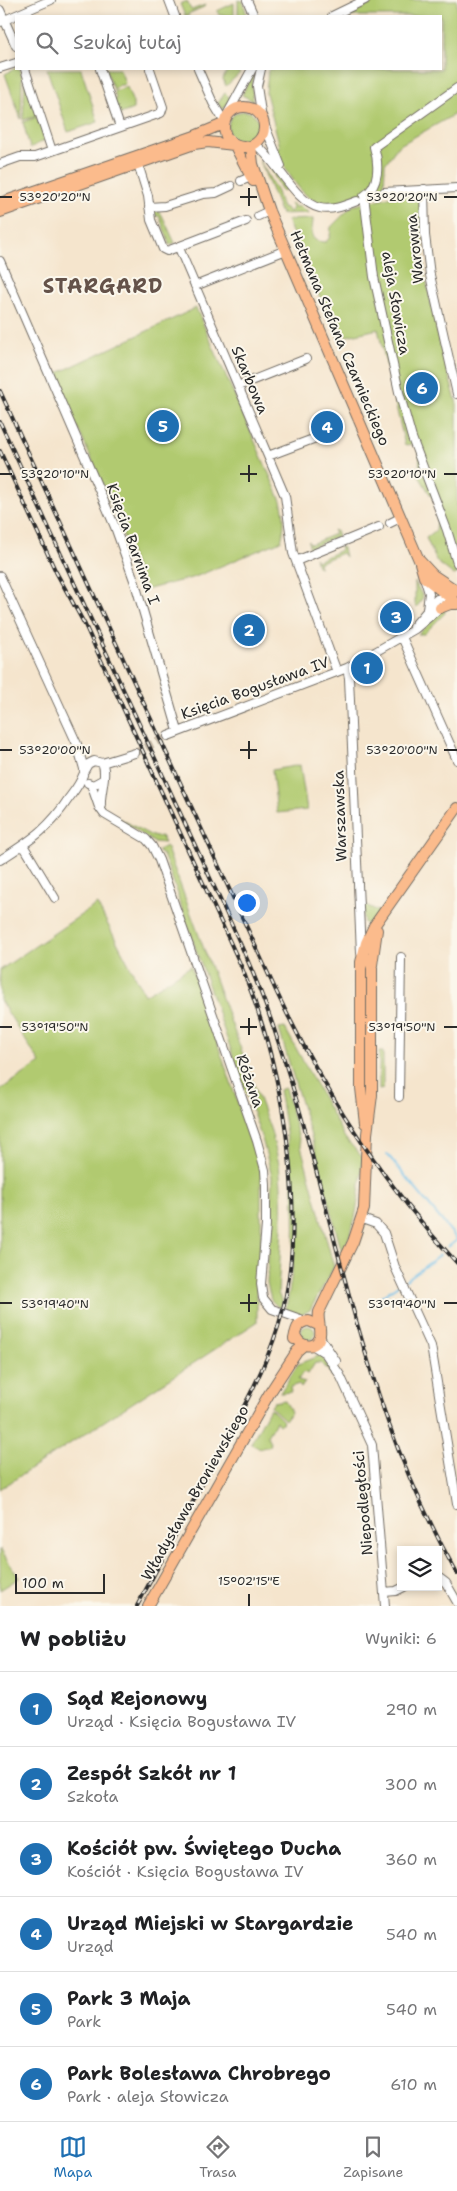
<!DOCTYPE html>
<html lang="pl">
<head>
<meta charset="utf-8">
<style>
	body { margin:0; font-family:"Shantell Sans",sans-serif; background:#f6f6f6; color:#202124 }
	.controls { position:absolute; right:15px; bottom:15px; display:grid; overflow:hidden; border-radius:0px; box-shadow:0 2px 8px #0003 }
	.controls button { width:45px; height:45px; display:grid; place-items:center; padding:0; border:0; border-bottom:1px solid #e0e0e0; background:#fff; color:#202124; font:25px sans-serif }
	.scale { position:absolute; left:15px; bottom:12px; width:90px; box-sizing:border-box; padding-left:5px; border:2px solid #2b2b2b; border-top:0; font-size:14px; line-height:18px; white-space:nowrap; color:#2b2b2b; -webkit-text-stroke:4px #fbf7ec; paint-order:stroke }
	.you { position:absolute; left:246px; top:902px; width:18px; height:18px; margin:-12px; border:4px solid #fff; border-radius:50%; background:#1a73e8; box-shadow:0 0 0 8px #1a73e833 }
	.badge { display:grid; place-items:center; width:32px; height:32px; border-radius:50%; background:#1f6fb2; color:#fff; font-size:16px; font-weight:700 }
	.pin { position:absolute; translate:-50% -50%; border:2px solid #fff; box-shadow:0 1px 5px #0006 }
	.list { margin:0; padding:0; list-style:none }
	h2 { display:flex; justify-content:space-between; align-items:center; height:65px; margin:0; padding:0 20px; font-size:21px }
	h2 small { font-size:16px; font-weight:400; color:#757577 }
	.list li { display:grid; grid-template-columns:32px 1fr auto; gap:15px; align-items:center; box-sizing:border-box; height:75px; padding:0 20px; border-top:1px solid #e0e0e0 }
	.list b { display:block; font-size:19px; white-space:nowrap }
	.list p { margin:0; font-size:16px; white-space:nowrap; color:#757577 }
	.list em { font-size:16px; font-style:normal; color:#757577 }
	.icon { flex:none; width:28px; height:28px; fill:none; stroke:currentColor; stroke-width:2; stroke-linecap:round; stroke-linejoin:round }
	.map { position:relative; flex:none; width:457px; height:1606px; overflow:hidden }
	.search { position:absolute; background:#fff; box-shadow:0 2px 8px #0003; left:15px; right:15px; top:15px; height:55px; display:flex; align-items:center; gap:12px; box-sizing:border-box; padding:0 18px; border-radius:0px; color:#757577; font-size:19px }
	.sheet { height:515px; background:#fff }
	nav { display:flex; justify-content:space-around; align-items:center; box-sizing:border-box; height:70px; border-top:1px solid #e0e0e0; background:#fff; font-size:14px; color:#757577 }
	nav a { display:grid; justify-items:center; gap:2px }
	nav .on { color:#1f6fb2 }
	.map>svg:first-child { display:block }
	.green { fill:#b1ca70; stroke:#6e7a4e }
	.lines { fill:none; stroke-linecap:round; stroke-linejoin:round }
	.stream { stroke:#6dbde8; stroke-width:2 }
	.minor-tunnel { stroke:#cdc0ad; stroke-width:8; stroke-dasharray:8 4; stroke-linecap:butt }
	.minor-casing { stroke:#726c64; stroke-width:10 }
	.major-casing { stroke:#726c64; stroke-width:12 }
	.minor { stroke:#fff; stroke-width:8 }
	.major { stroke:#fbbb8c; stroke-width:10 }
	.rail-casing { stroke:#2b2b2b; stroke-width:4 }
	.rail { stroke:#fbf7ec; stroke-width:2; stroke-dasharray:5.5; stroke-linecap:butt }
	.ticks { fill:none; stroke:#2b2b2b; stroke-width:2 }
	.labels { text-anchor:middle; stroke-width:4; stroke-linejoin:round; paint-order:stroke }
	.street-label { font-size:15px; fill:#2b2b2b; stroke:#fbf7ec }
	.district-label { font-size:20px; font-weight:bold; letter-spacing:1px; fill:#645249; stroke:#fbf7ec }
	.ticks-label { font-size:12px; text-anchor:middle; fill:#2b2b2b; stroke:#fbf7ec; stroke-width:4; stroke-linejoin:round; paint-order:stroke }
</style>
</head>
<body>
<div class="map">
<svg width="457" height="1606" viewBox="0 0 457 1606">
	<rect width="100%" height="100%" fill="#fbf7ec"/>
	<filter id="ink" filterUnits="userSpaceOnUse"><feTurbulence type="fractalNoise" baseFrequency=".02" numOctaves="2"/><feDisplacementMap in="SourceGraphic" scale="10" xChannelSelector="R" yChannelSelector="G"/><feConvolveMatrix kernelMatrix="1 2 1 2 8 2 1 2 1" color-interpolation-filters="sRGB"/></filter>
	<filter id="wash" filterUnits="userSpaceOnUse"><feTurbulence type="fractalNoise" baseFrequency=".0096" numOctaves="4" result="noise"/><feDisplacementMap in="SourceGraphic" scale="20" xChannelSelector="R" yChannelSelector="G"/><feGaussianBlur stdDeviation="1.12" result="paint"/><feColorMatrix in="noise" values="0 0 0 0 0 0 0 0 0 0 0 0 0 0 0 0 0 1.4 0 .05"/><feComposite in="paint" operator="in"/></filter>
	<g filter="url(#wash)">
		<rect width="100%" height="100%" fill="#f5e5cd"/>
		<path class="green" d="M238 0 243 1 247 16H238Z
			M379 0H457V113L398 146 385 164 384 190C349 201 322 219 296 184 288 173 281 162 277 149L280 147 266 93 268 71 269 69H441V16H347Z
			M187 1 191 10 205 5 204 7 188 14 189 16H185L180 4Z
			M234 3V16L219 15 217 11Z
			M16 68 20 69 22 77 21 119 5 74Z
			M47 69H81L98 122 68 132Z
			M106 69H120L125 83 124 85H120L113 89Z
			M228 69H232L240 73 226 86 223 79Z
			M254 69H256L252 85 253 101 242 95Z
			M25 80 37 116 23 120Z
			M127 87 133 103V109L118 115 113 101 116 99 114 91Z
			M225 93 231 99 222 110 218 103Z
			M228 127a16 16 0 1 1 32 0a16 16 0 1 1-32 0Z
			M37 117 45 140 30 148 23 122Z
			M265 158 286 189 283 191 281 189Z
			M260 161 277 192 282 208 285 207 289 212 293 209 290 204 292 203 296 208 299 206 309 213 281 214Z
			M421 194 424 269 439 342 457 404V574L454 575 437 562 426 538 436 530 438 507 419 476 420 443 405 445 378 329 338 338 337 329 314 285 287 220 313 219C313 230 306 242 326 242L330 237 331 227 352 206 393 196Z
			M155 209 162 215 175 243 168 245 169 242 159 216H154Z
			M196 308 281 501C285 514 285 528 281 541L195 577 145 590 100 478 54 375Z
			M333 530 337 532 338 540 336 537 312 547 313 551 310 550 308 541 311 544 335 534Z
			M340 546 343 548 345 557 342 553 318 563 320 567 317 566 315 557 317 561 341 550Z
			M415 582 423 597 417 607 415 605Z
			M444 609 445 613 424 634H418Z
			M300 765 307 810 277 813 272 770Z
			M117 817 150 835 155 837 161 836 165 843 153 842Z
			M166 846 271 1131 279 1164 281 1186 282 1227 278 1293 282 1302 280 1309 271 1300 267 1283 272 1177 263 1142 193 941 188 927 185 924C187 913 177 904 178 894L163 855 159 853 158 850Z
			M97 904 145 995 191 966 261 1171V1239L257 1288V1322L0 1489V1090L40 1063 0 1000V970Z
			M362 906H368L380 912 369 925 364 923Z
			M285 1028 345 1138 363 1158C359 1191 358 1224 342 1253L314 1146 279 1029Z
			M379 1052H383V1089L379 1090Z
			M285 1088 334 1267 310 1310 303 1314 285 1312C303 1235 292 1165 279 1090Z
			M301 1333a7 7 0 1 1 14 0a7 7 0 1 1-14 0Z
			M321 1355 333 1374 332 1376 327 1367 325 1368 321 1363H315L308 1374 303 1372 298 1380 305 1382 301 1388 299 1384 290 1387 291 1392 280 1393 298 1364Z
			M285 1400 291 1412 285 1420 271 1407 274 1402Z
			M270 1408 284 1422 279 1425 276 1421 267 1436 270 1442 269 1446C262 1449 256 1448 251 1443Z
			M0 1549 19 1578 0 1590Z"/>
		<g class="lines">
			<path class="stream" d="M387 1154 457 1239
				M448 1247 457 1240
				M406 1280 440 1255
				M371 1304 398 1285"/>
		</g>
	</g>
	<g filter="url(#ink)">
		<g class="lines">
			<path class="minor-tunnel" d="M360 200 384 192
				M135 753 168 736"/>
			<defs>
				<path id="minor" d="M169 0 175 16
					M247 0 254 16
					M0 10 16 46
					M332 16 365 0
					M0 22 51 0
					M0 68 16 63
					M25 69 52 151
					M100 69 120 127
					M198 69 213 103 224 121
					M261 69 257 86 262 119
					M457 88 374 147C379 163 380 186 364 196L374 277 399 392 412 438 447 530 457 563
					M228 113 252 69
					M263 121 281 166
					M255 144C277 160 295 203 320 208 332 211 346 205 357 201
					M0 164 20 157H35L161 113 163 107 150 69
					M138 164 148 196 151 220 163 249 167 251 246 221
					M241 181 251 177
					M424 189 425 235 430 275 457 394
					M384 192 457 188
					M149 207 165 206 203 194 216 193 231 186
					M258 216 269 211
					M179 248 285 496 293 553 337 672
					M0 261 115 527 135 583 178 731
					M195 286 286 250
					M238 386 306 359
					M268 456 337 430
					M390 523 400 518
					M296 561 379 527
					M0 576 77 744 84 769
					M424 577 429 593 427 609
					M413 627 437 599 450 595
					M402 637 457 760
					M347 668 349 678 361 953
					M168 736 347 668 415 629 442 606
					M84 771 88 764 94 761 102 763 135 753
					M88 783 93 785 102 780
					M91 784 99 807 104 814 146 839 152 846 159 860 257 1141 265 1170 266 1185V1225L261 1284 263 1298 272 1309 306 1321
					M101 805C100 792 108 773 102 763
					M23 845 55 898
					M0 860C32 839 48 830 69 798 75 790 80 784 83 775
					M399 1097 401 957
					M362 1219 376 1224 384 1233 395 1267 431 1346 457 1504
					M320 1337 336 1361
					M312 1345 325 1353 340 1375 372 1445 385 1606
					M438 1577 446 1583 457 1602
					M384 1592 396 1591 404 1587"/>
				<path id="major" d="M224 127a20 20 0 1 1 40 0a20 20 0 1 1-40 0Z
					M235 146 253 181
					M251 146 253 164 269 211 419 560 433 575 457 591
					M0 203 192 137 223 124
					M0 212 194 144 208 142 234 145
					M420 563 424 577 457 603
					M440 608 450 604H457
					M372 965 377 930
					M365 1123 361 1088V962L366 943 374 926 457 808
					M295 1334C298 1345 313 1351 319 1339 323 1332 317 1321 319 1312L353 1242 364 1209 367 1134 372 1095V968L369 959H364L361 962
					M294 1339C296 1329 297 1322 309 1321L318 1325
					M148 1606 269 1394 297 1351 304 1345"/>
			</defs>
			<use href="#minor" class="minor-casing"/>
			<use href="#major" class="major-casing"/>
			<use href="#minor" class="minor"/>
			<use href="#major" class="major"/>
			<defs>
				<path id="rail" d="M0 391 277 993C324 1092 383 1183 457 1263
					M0 422 235 932C251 967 266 1003 278 1041 320 1166 344 1298 388 1422 407 1475 430 1525 457 1574
					M0 451 56 572 85 625 242 968C283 1068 311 1222 278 1327 264 1372 240 1414 217 1456 191 1506 164 1556 137 1606"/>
			</defs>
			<use href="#rail" class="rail-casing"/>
			<use href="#rail" class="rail"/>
		</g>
	</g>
	<path class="ticks" d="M249 188V206M0 197H12M240 197H257M444 197H457M249 465V482M0 474H12M240 474H257M444 474H457M249 741V759M0 750H12M240 750H257M444 750H457M249 1018V1035M0 1027H12M240 1027H257M444 1027H457M249 1294V1312M0 1303H12M240 1303H257M444 1303H457M249 1594V1606"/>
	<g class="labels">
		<g class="street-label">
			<text transform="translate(415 249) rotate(-96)" y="5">Warowna</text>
			<text transform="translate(396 303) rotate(80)" y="5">aleja Słowicza</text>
			<text transform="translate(340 338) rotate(67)" y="5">Hetmana Stefana Czarnieckiego</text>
			<text transform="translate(250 380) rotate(67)" y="5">Skarbowa</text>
			<text transform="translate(133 544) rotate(70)" y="5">Księcia Barnima I</text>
			<text transform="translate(255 688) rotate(-20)" y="5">Księcia Bogusława IV</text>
			<text transform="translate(340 816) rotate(-92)" y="5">Warszawska</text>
			<text transform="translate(250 1081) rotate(71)" y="5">Różana</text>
			<text transform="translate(195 1493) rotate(-60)" y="5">Władysława Broniewskiego</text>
			<text transform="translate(363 1503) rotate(-95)" y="5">Niepodległości</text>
		</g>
		<g class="district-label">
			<text x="103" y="293">STARGARD</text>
		</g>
	</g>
	<g class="ticks-label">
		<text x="55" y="201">53°20'20"N</text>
		<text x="402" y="201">53°20'20"N</text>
		<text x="55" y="478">53°20'10"N</text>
		<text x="402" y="478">53°20'10"N</text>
		<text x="55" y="754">53°20'00"N</text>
		<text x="402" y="754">53°20'00"N</text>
		<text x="55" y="1031">53°19'50"N</text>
		<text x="402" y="1031">53°19'50"N</text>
		<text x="55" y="1308">53°19'40"N</text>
		<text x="402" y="1308">53°19'40"N</text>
		<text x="249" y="1585">15°02'15"E</text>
	</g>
</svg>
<div class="controls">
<button><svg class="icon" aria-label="layers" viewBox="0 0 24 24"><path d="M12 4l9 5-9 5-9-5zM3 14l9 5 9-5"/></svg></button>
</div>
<div class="scale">100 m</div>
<div class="you"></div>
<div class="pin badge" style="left:367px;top:668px">1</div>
<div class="pin badge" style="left:249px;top:630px">2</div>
<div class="pin badge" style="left:396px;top:617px">3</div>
<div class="pin badge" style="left:327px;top:427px">4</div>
<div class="pin badge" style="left:163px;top:426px">5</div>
<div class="pin badge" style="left:422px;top:388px">6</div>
<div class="search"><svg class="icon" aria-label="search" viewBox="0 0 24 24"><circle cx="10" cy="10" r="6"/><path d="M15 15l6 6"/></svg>Szukaj tutaj</div>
</div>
<section class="sheet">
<h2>W pobliżu<small>Wyniki: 6</small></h2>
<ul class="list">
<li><span class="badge">1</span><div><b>Sąd Rejonowy</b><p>Urząd · Księcia Bogusława IV</p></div><em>290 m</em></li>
<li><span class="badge">2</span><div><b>Zespół Szkół nr 1</b><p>Szkoła</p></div><em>300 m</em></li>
<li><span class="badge">3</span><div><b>Kościół pw. Świętego Ducha</b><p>Kościół · Księcia Bogusława IV</p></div><em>360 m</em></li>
<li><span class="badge">4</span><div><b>Urząd Miejski w Stargardzie</b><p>Urząd</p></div><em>540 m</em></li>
<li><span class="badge">5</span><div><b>Park 3 Maja</b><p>Park</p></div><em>540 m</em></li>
<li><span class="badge">6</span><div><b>Park Bolesława Chrobrego</b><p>Park · aleja Słowicza</p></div><em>610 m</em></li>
</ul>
</section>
<nav>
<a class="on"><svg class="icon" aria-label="map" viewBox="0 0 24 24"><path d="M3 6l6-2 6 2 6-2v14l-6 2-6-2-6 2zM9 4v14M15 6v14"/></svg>Mapa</a>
<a><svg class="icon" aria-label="directions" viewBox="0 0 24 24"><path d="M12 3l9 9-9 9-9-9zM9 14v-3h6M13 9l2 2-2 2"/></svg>Trasa</a>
<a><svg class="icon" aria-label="saved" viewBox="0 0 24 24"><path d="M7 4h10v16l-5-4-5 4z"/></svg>Zapisane</a>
</nav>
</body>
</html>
